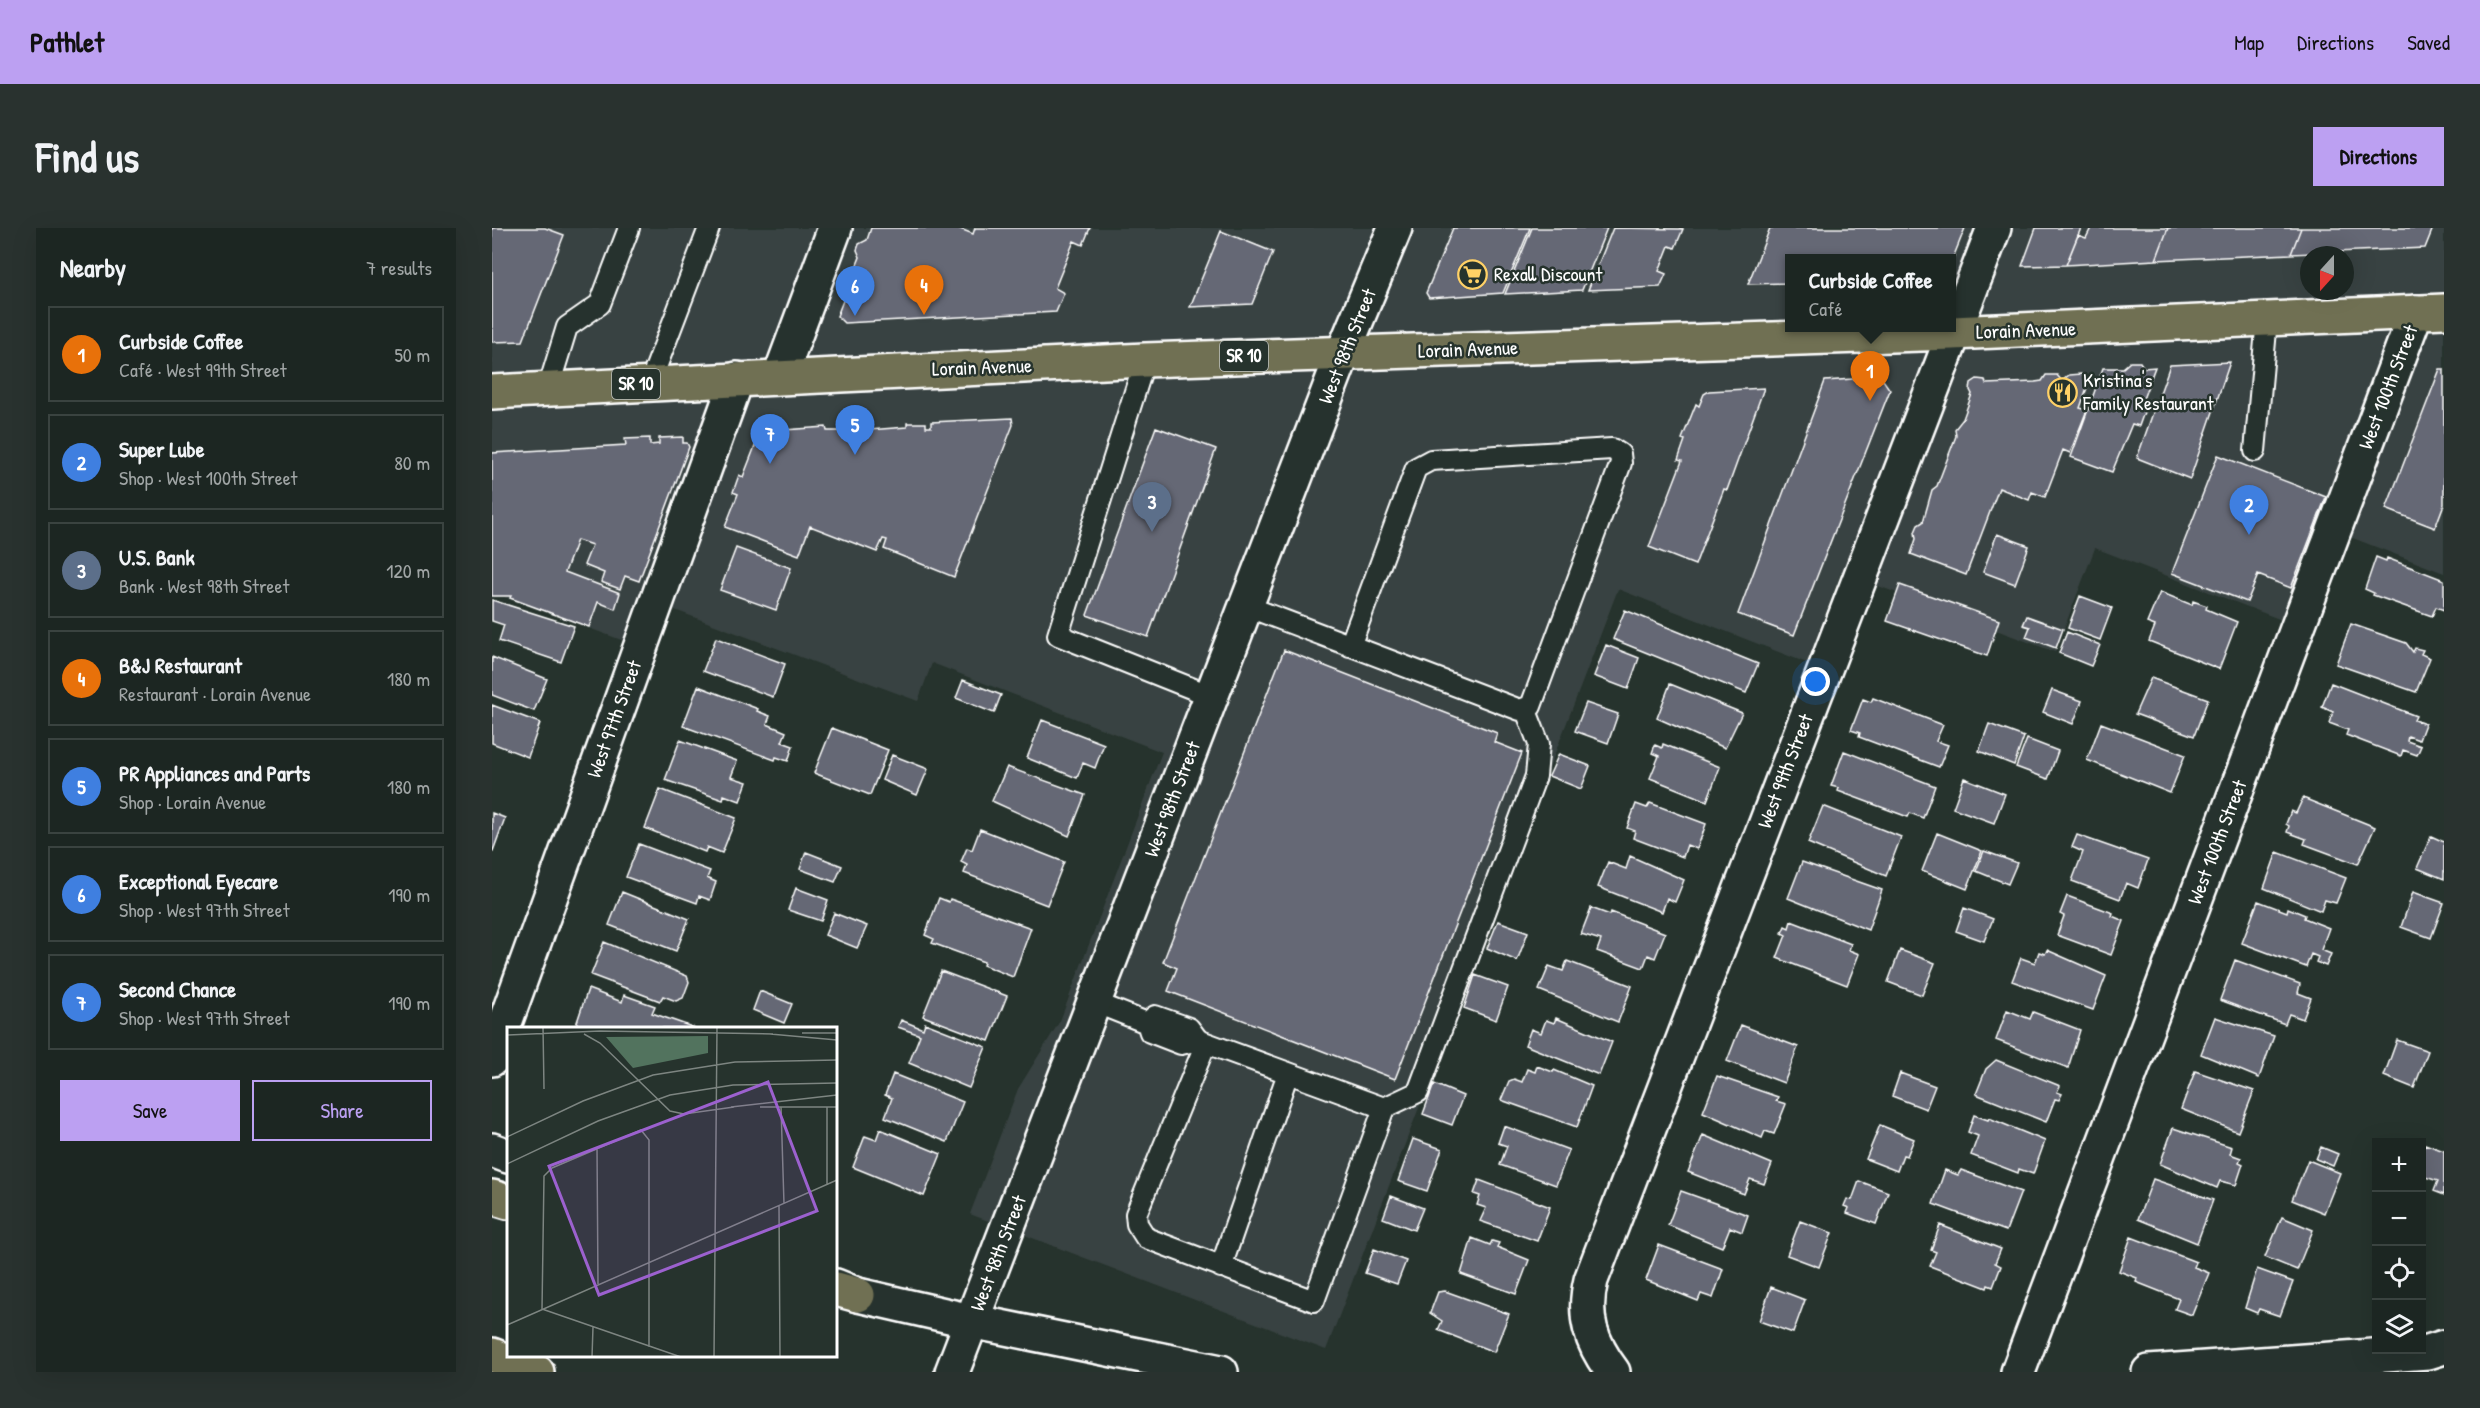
<!DOCTYPE html>
<html lang="en">
<head>
<meta charset="utf-8">
<style>
	body { margin:0; font-family:"Patrick Hand",sans-serif; background:#29322f; color:#f1f3f6 }
	.controls { position:absolute; right:18px; bottom:18px; display:grid; overflow:hidden; border-radius:0px; box-shadow:0 6px 24px #0002 }
	.controls button { width:54px; height:54px; display:grid; place-items:center; padding:0; border:0; border-bottom:2px solid #3a4340; background:#1c2622; color:#f1f3f6; font:30px sans-serif }
	.compass { position:absolute; left:1808px; top:18px; width:54px; height:54px; border-radius:50%; background:#1c2622; box-shadow:0 6px 24px #0002; rotate:201deg }
	.you { position:absolute; left:1324px; top:454px; width:21px; height:21px; margin:-15px; border:4px solid #fff; border-radius:50%; background:#1a73e8; box-shadow:0 0 0 9px #1a73e833 }
	.badge { display:grid; place-items:center; width:39px; height:39px; border-radius:50%; background:#bca0f2; color:#fff; font-size:20px; font-weight:700 }
	.pin { position:absolute; translate:-50% -50px; filter:drop-shadow(0 2px 3px #0008) }
	.pin::after { content:''; position:absolute; top:32px; width:21px; height:18px; background:inherit; clip-path:polygon(0 0,100% 0,50% 100%) }
	.popup { position:absolute; left:1293px; top:26px; width:171px; height:78px; box-sizing:border-box; display:grid; place-content:center; border-radius:0px; background:#1c2622; filter:drop-shadow(0 2px 4px #0005); font-size:20px; white-space:nowrap; color:#a0a5a5 }
	.popup b { font-size:22px; color:#f1f3f6 }
	.popup::after { content:''; position:absolute; left:50%; top:100%; margin-left:-12px; border:12px solid transparent; border-top-color:#1c2622 }
	.list { margin:0; padding:0; list-style:none }
	h2 { display:flex; justify-content:space-between; align-items:center; height:78px; margin:0; padding:0 24px; font-size:26px }
	h2 small { font-size:20px; font-weight:400; color:#a0a5a5 }
	.list li { display:grid; grid-template-columns:39px 1fr auto; gap:18px; align-items:center; box-sizing:border-box; height:96px; margin:0 12px 12px; padding:0 12px; border:2px solid #3a4340; border-radius:0px }
	.list b { display:block; font-size:22px; white-space:nowrap }
	.list p { margin:0; font-size:20px; white-space:nowrap; color:#a0a5a5 }
	.list em { font-size:20px; font-style:normal; color:#a0a5a5 }
	.actions { display:flex; gap:12px; padding:18px 24px }
	.actions a { flex:1; padding:14px 0; border:2px solid #bca0f2; border-radius:0px; text-align:center; font-size:21px; color:#bca0f2 }
	.actions .main { background:#bca0f2; color:#111 }
	.icon { flex:none; width:33px; height:33px; fill:none; stroke:currentColor; stroke-width:2; stroke-linecap:round; stroke-linejoin:round }
	.map { position:relative; flex:none; width:1952px; height:1144px; overflow:hidden; border-radius:0px }
	header { display:flex; align-items:center; gap:36px; box-sizing:border-box; height:84px; padding:0 30px; background:#bca0f2; color:#111 }
	header strong { font-size:28px }
	nav { display:flex; gap:33px; margin-inline-start:auto; font-size:21px }
	.intro { display:flex; align-items:center; justify-content:space-between; box-sizing:border-box; height:144px; padding:0 36px }
	h1 { margin:0; font-size:42px }
	.button { padding:15px 27px; border-radius:0px; background:#bca0f2; color:#111; font-size:21px; font-weight:700 }
	main { display:flex; gap:36px; padding:0 36px }
	aside { flex:1; background:#1c2622; border-radius:0px; box-shadow:0 6px 24px #0002 }
	.map>svg:first-child { display:block }
	.built { fill:#394342; fill-rule:evenodd }
	.building { fill:#656774; stroke:#fff; stroke-width:1.5 }
	.lines { fill:none; stroke-linecap:round; stroke-linejoin:round }
	.lane-casing { stroke:#fff; stroke-width:24 }
	.street-casing { stroke:#fff; stroke-width:38 }
	.secondary-casing { stroke:#fff; stroke-width:38 }
	.primary-casing { stroke:#fff; stroke-width:38 }
	.highway-casing { stroke:#fff; stroke-width:38 }
	.lane { stroke:#26332d; stroke-width:20 }
	.street { stroke:#26332d; stroke-width:33 }
	.secondary { stroke:#26332d; stroke-width:33 }
	.primary { stroke:#706f52; stroke-width:33 }
	.highway { stroke:#706f52; stroke-width:33 }
	.labels { text-anchor:middle; stroke-width:5; stroke-linejoin:round; paint-order:stroke }
	.shield { fill:#26332d; stroke:#bec2c0; stroke-width:1.5 }
	.shield-label { font-size:18px; font-weight:bold; fill:#fff }
	.poi-label { font-size:20px; fill:#fff; stroke:#26332d; text-anchor:start }
	.street-label { font-size:20px; fill:#fff; stroke:#26332d }
	.inset-road { fill:none; stroke:#7d8581; stroke-width:1.5 }
	.view { fill:#9c61cf; fill-opacity:0.15; stroke:#9c61cf; stroke-width:3 }
	.inset-edge { fill:none; stroke:#fff; stroke-width:3 }
</style>
</head>
<body>
<header>
<strong>Pathlet</strong>
<nav><a>Map</a><a>Directions</a><a>Saved</a></nav>
</header>
<div class="intro"><h1>Find us</h1><a class="button">Directions</a></div>
<main>
<aside>
<h2>Nearby<small>7 results</small></h2>
<ul class="list">
<li><span class="badge" style="background:#e8710a">1</span><div><b>Curbside Coffee</b><p>Café · West 99th Street</p></div><em>50 m</em></li>
<li><span class="badge" style="background:#3f7fe0">2</span><div><b>Super Lube</b><p>Shop · West 100th Street</p></div><em>80 m</em></li>
<li><span class="badge" style="background:#5c6f8a">3</span><div><b>U.S. Bank</b><p>Bank · West 98th Street</p></div><em>120 m</em></li>
<li><span class="badge" style="background:#e8710a">4</span><div><b>B&amp;J Restaurant</b><p>Restaurant · Lorain Avenue</p></div><em>180 m</em></li>
<li><span class="badge" style="background:#3f7fe0">5</span><div><b>PR Appliances and Parts</b><p>Shop · Lorain Avenue</p></div><em>180 m</em></li>
<li><span class="badge" style="background:#3f7fe0">6</span><div><b>Exceptional Eyecare</b><p>Shop · West 97th Street</p></div><em>190 m</em></li>
<li><span class="badge" style="background:#3f7fe0">7</span><div><b>Second Chance</b><p>Shop · West 97th Street</p></div><em>190 m</em></li>
</ul>
<div class="actions"><a class="main">Save</a><a>Share</a></div>
</aside>
<div class="map">
<svg width="1952" height="1144" viewBox="0 0 1952 1144">
	<rect width="100%" height="100%" fill="#26332d"/>
	<filter id="ink" filterUnits="userSpaceOnUse"><feTurbulence type="fractalNoise" baseFrequency=".0167" numOctaves="2"/><feDisplacementMap in="SourceGraphic" scale="12" xChannelSelector="R" yChannelSelector="G"/><feConvolveMatrix kernelMatrix="1 2 1 2 8 2 1 2 1" color-interpolation-filters="sRGB"/></filter>
	<g filter="url(#ink)">
		<path class="built" d="M0 0H1952V345L1832 299 1795 394 1603 320 1563 424 1349 344 1315 435 1126 361 834 1122 478 986 526 861 568 793 670 524 440 435 426 473 151 370 135 414 12 369H0ZM1817 27H1853V63H1817ZM1297 30H1459V100H1297Z"/>
		<path class="building" d="M0 0H53L72 7 31 113 0 114Z
			M379 0H466L481 6 483 0H598L591 17 582 13 563 60 572 65 564 84 352 95 345 88 368 29 365 22 367 16 375 12Z
			M961 0H1038L1011 65 937 70 934 65Z
			M1040 0H1115L1090 62 1013 66Z
			M1121 0 1191 1 1183 20 1177 18 1167 43 1174 46 1168 59 1096 62Z
			M1278 0H1473L1459 35V30H1297V55L1256 56Z
			M1544 0H1589L1574 37 1530 38Z
			M1599 0H1676L1664 32 1574 37 1586 7 1594 10Z
			M1676 0H1809L1799 26 1664 32Z
			M1809 0H1941L1933 20 1799 26Z
			M729 3 781 24 760 76 698 79Z
			M1638 134H1648L1652 140 1663 139 1651 171 1656 173 1647 198 1640 196 1620 244 1579 229 1611 140H1631Z
			M1738 134 1698 251 1645 230 1678 137Z
			M1948 141H1952V276L1943 300 1894 281Z
			M1589 146 1594 151H1598L1588 180 1595 182 1578 225 1571 222 1553 269 1540 264 1537 272 1507 260 1474 347 1419 326 1424 311 1423 304 1426 297 1431 294 1440 262 1445 258 1464 208 1463 201 1471 191 1480 166 1478 162 1479 155 1485 151 1493 152 1494 156 1543 154 1550 153 1554 147H1565L1570 153 1577 147Z
			M1389 149 1398 162 1302 407 1246 386 1333 153Z
			M1272 160 1235 262 1232 261 1203 337 1157 319 1190 233 1186 232 1193 212 1190 211 1204 176 1207 178 1212 166 1217 163Z
			M520 190 521 197 462 349 392 321 395 312 391 311 385 324 318 298 307 327 233 299 246 266 241 264 247 247 251 249 267 208 292 205V202L334 199 335 203H357L356 198 377 197V202L415 199V195H434V199H439V194Z
			M664 199 724 221 656 409 595 387Z
			M191 209V215H195L197 219 147 353 133 348 128 361 109 354 112 345 92 337 100 317 85 312 73 344 128 365 123 381 106 374 97 399 18 370 19 368H0V225L134 217 133 211 158 210V217L167 216V210Z
			M1726 227 1834 269 1799 360 1766 347 1755 374 1680 345Z
			M1505 306 1537 318 1523 356 1491 344Z
			M244 320 299 340 284 382 228 362Z
			M1884 329 1894 333 1895 330 1952 352V382L1944 379 1940 388 1881 367 1882 365 1873 361Z
			M1408 357 1507 392 1495 428 1395 393Z
			M1668 364 1700 377 1701 373 1715 378 1714 381 1745 394 1727 441 1657 413 1663 398 1655 395Z
			M1588 368 1620 380 1608 412 1576 400Z
			M0 372 82 398 69 434 7 413 12 397 0 393Z
			M1133 382 1266 436 1254 465 1121 411Z
			M1535 388 1571 401 1564 420 1534 409 1538 399 1531 397Z
			M1859 396 1914 415 1921 424 1923 420 1931 422 1929 426 1938 430 1924 464 1844 436Z
			M1575 404 1608 417 1599 438 1567 425Z
			M224 410 293 436 281 469 211 443Z
			M1114 417 1147 430 1136 461 1102 448Z
			M792 422 1005 505 1002 514 1030 525 903 851 676 763 685 740 671 734Z
			M0 429 55 451 42 483 0 467Z
			M1659 450 1716 471 1702 508 1643 486Z
			M471 452 509 467 502 485 464 470Z
			M1839 455 1924 488 1922 492 1933 496 1927 512 1916 508 1915 513 1929 518 1925 527 1911 522 1909 528 1854 507 1856 502 1837 495 1841 484 1830 479Z
			M1178 456 1250 485 1233 520 1165 490Z
			M206 458 266 481 265 483 278 488 275 496 294 504 290 514 301 518 296 533 284 529 283 532 191 498Z
			M1560 462 1590 473 1581 496 1551 484Z
			M1381 470 1451 497 1444 513 1456 517 1447 539 1367 509 1368 505 1359 502 1371 471 1379 474Z
			M1094 475 1126 486 1116 515 1083 503Z
			M0 477 48 495 36 529 0 515Z
			M550 492 612 516 603 540 591 535 585 550 535 530Z
			M1609 495 1693 527 1678 565 1595 532Z
			M1497 496 1532 509 1522 537 1487 523Z
			M340 500 396 522 378 567 322 545Z
			M1535 511 1566 523 1556 551 1524 539Z
			M188 512 245 533 239 549 255 554 248 573 232 567 231 572 173 552Z
			M1171 516 1228 539 1215 573 1158 550 1167 528 1160 525 1163 517 1170 520Z
			M1352 523 1443 558 1431 590 1418 585 1416 589 1346 563 1347 560 1339 558Z
			M1067 526 1098 538 1089 561 1057 548Z
			M400 527 436 541 425 567 390 552Z
			M515 539 593 567 577 608 500 573Z
			M1472 550 1513 566 1502 595 1461 580Z
			M168 561 244 590 230 625 215 619 213 624 153 600Z
			M1811 570 1883 599 1866 636 1812 616 1814 611 1795 604 1797 598 1794 596 1799 583 1804 585Z
			M1158 575 1214 596 1205 621 1195 617 1191 629 1141 610 1143 603 1135 600 1144 576 1155 580Z
			M1331 578 1409 609 1394 648 1316 615Z
			M0 585 13 590 1 623H0Z
			M488 601 572 634 555 677 472 645 475 637 469 634 475 620 480 622Z
			M1445 605 1490 623 1475 661 1430 643Z
			M1585 607 1656 632 1646 660 1634 655 1628 671 1580 653 1591 624 1580 619Z
			M1939 608 1952 614V651L1925 640Z
			M147 616 218 643 215 650 224 654 218 672 207 668 205 675 134 649Z
			M1492 623 1525 635 1516 656 1484 643Z
			M314 624 350 638 343 654 308 641Z
			M1785 624 1854 650 1844 675 1833 672 1829 683 1772 660Z
			M1138 628 1192 652 1183 674 1175 670 1170 684 1106 659 1116 634 1134 641Z
			M1310 634 1390 662 1376 702 1296 670Z
			M304 660 336 672 329 693 296 682Z
			M130 664 197 691 184 723 117 697Z
			M1921 664 1952 675 1939 710 1909 699Z
			M1575 668 1621 685 1620 688 1632 693 1619 727 1565 707 1572 688 1568 686Z
			M447 670 457 674 458 671 539 700 521 749 491 737 492 734 440 715 442 711 433 707Z
			M1766 673 1795 684 1796 680 1813 687 1812 690 1837 700 1829 722 1839 726 1834 738 1824 734 1826 729 1819 726 1814 739 1750 715Z
			M1099 680 1118 687 1119 684 1173 705 1163 730 1156 727 1151 740 1105 723 1109 712 1089 706Z
			M1472 680 1501 691 1492 713 1464 703Z
			M342 685 375 698 365 720 333 707Z
			M1006 693 1036 704 1025 733 995 720Z
			M1299 693 1359 716 1357 722 1367 726 1355 757 1285 730 1294 707 1290 705 1293 698 1297 700Z
			M112 714 195 748 197 754 191 770 184 773 171 768 168 773 99 747Z
			M1408 722 1443 735 1430 767 1396 754Z
			M1555 722 1614 748 1601 782 1520 753 1529 730 1543 735 1547 724 1553 726Z
			M1743 732 1808 756 1806 765 1819 770 1811 791 1797 786 1793 796 1728 772Z
			M1075 733 1140 758 1126 794 1047 762 1057 738 1071 743Z
			M449 743 515 768 497 813 431 788Z
			M983 747 1016 759 1004 792 972 780Z
			M96 761 130 774 132 767 163 778 160 785 203 800H83Z
			M268 763 300 776 292 795 261 782Z
			M1515 782 1538 791 1541 784 1588 802 1576 840 1504 812Z
			M1723 789 1782 808 1767 850 1709 826Z
			M1064 790 1120 814 1107 847 1033 817 1039 801 1049 805 1054 792 1062 795Z
			M409 792 431 801 433 795 494 819 477 860 417 835 428 807 406 799Z
			M1249 797 1306 819 1292 855 1235 833Z
			M1905 812 1936 823 1922 860 1892 848Z
			M1504 832 1568 858 1565 864 1570 866 1567 872 1563 871 1554 894 1484 866 1494 841Z
			M1045 838 1061 844 1062 842 1100 858 1085 899 1009 872 1017 853 1022 851 1030 854 1035 841 1043 844Z
			M1703 843 1762 863 1746 904 1689 881Z
			M1408 845 1443 858 1434 881 1400 868Z
			M401 846 471 874 455 914 393 889 400 870 393 867Z
			M1225 848 1286 869 1284 873 1294 876 1282 906 1273 903 1270 910 1211 884Z
			M942 856 971 868 960 897 931 886Z
			M1482 887 1496 892 1497 890 1553 913 1541 946 1527 941 1526 945 1479 927 1486 908 1476 904Z
			M1388 897 1422 911 1415 928 1411 927 1405 943 1374 931Z
			M1012 898 1077 922 1064 957 1008 937 1015 918 1006 915Z
			M1681 900 1740 919 1738 926 1749 930 1747 934 1751 936 1744 957 1728 953 1725 960 1668 936Z
			M388 901 449 926 432 968 361 939 373 908 384 912Z
			M1211 907 1280 936 1272 956 1258 951 1252 966 1196 944Z
			M921 911 950 921 935 963 906 953Z
			M1933 916 1952 923V967L1942 963 1946 953 1930 948V924Z
			M1829 919 1846 926 1841 938 1824 931Z
			M1816 932 1848 945 1832 985 1800 972Z
			M1453 942 1466 947 1469 942 1529 964 1514 1003 1441 976Z
			M1661 951 1721 972 1705 1015 1646 991Z
			M987 952 1058 979 1045 1013 988 993 994 980 985 977 988 968 982 966Z
			M1367 953 1396 964 1384 996 1355 985 1357 980 1352 978 1355 971 1360 972Z
			M1189 963 1256 987 1250 1004 1238 999 1230 1019 1176 997Z
			M899 968 931 980 922 1002 891 990Z
			M1790 989 1821 1002 1805 1042 1773 1029Z
			M1308 993 1340 1005 1327 1039 1295 1027Z
			M1448 997 1509 1021 1503 1035 1509 1038 1501 1059 1496 1057 1495 1060 1438 1038 1444 1024 1439 1022Z
			M1639 1009 1704 1034 1702 1039 1717 1045 1700 1087 1683 1081 1687 1071 1644 1054 1645 1050 1627 1043Z
			M980 1010 998 1017 1000 1013 1007 1015 1005 1019 1037 1032 1024 1066 969 1046Z
			M1167 1017 1231 1041 1221 1070 1209 1066 1206 1073 1154 1052Z
			M882 1021 914 1033 905 1056 873 1045Z
			M1765 1041 1801 1054 1788 1088 1767 1081 1765 1085 1753 1080Z
			M1279 1059 1313 1072 1301 1105 1267 1093Z
			M953 1063 1017 1086 1002 1124 946 1102 950 1093 938 1085 946 1064Z"/>
		<g class="lines">
			<defs>
				<path id="lane" d="M653 132 566 407 719 468
					M158 155 217 0
					M56 161 75 99 108 76 137 0
					M1763 223 1775 91
					M754 378 1028 482 1039 478 1129 235 1128 226 1120 221 939 232 924 240 858 418
					M602 774 655 795
					M663 788 697 800 706 812 689 816 658 804 655 795Z
					M706 812 892 880 822 1073 654 1010 645 996 644 986 714 815
					M892 880 926 864 1044 548 1047 516 1033 480
					M729 1039 796 845"/>
				<path id="street" d="M851 125 903 0
					M288 148 343 0
					M0 831 245 151
					M1121 1144C1099 1115 1090 1088 1099 1052L1502 0
					M1526 1144 1924 84
					M1657 1144 1936 1124 1952 1119"/>
				<path id="secondary" d="M0 922 16 928
					M344 1058 366 1067 479 1093 729 1144
					M460 1144 851 125"/>
				<path id="primary" d="M0 164 653 132 1460 105 1952 83"/>
				<path id="highway" d="M0 969 16 974
					M344 1061 366 1067
					M0 1127 45 1144"/>
			</defs>
			<use href="#lane" class="lane-casing"/>
			<use href="#street" class="street-casing"/>
			<use href="#secondary" class="secondary-casing"/>
			<use href="#primary" class="primary-casing"/>
			<use href="#highway" class="highway-casing"/>
			<use href="#lane" class="lane"/>
			<use href="#street" class="street"/>
			<use href="#secondary" class="secondary"/>
			<use href="#primary" class="primary"/>
			<use href="#highway" class="highway"/>
		</g>
	</g>
	<defs>
		<symbol id="supermarket-ring" viewBox="-11 -11 22 22"><circle r="9.5" fill="#26332d" stroke="#ffd166" stroke-width="1.5"/><path d="M-6-5.5h2.5l.6 2H6L4.5 2H-2.5L-4.4-4H-6ZM-1.5 3.2a1.3 1.3 0 1 0 .1 0ZM3 3.2a1.3 1.3 0 1 0 .1 0Z" fill="#ffd166"/></symbol>
		<symbol id="restaurant-ring" viewBox="-11 -11 22 22"><circle r="9.5" fill="#26332d" stroke="#ffd166" stroke-width="1.5"/><path d="M-5-6h1v4h1v-4h1v4h1v-4h1v5L-1.5 .5V6h-2V.5L-5-1ZM5-6V6H3V1.5H1.5Q1.5-4 5-6Z" fill="#ffd166"/></symbol>
	</defs>
	<g fill-rule="evenodd">
		<use href="#supermarket-ring" x="964" y="30" width="33" height="33"/>
		<use href="#restaurant-ring" x="1554" y="148" width="33" height="33"/>
	</g>
	<g class="labels">
		<g class="shield">
			<rect x="728" y="113" width="48" height="30" rx="4.5"/>
			<rect x="120" y="141" width="48" height="30" rx="4.5"/>
		</g>
		<g class="shield-label">
			<text x="752" y="134">SR 10</text>
			<text x="144" y="162">SR 10</text>
		</g>
		<g class="poi-label">
			<text x="1002" y="53">Rexall Discount</text>
			<text x="1591" y="159">Kristina's<tspan x="1591" dy="23">Family Restaurant</tspan></text>
		</g>
		<g class="street-label">
			<text transform="translate(1534 102) rotate(-2)" y="7">Lorain Avenue</text>
			<text transform="translate(855 118) rotate(-68)" y="7">West 98th Street</text>
			<text transform="translate(976 121) rotate(-2)" y="7">Lorain Avenue</text>
			<text transform="translate(490 139) rotate(-2)" y="7">Lorain Avenue</text>
			<text transform="translate(1896 159) rotate(-69)" y="7">West 100th Street</text>
			<text transform="translate(122 491) rotate(-70)" y="7">West 97th Street</text>
			<text transform="translate(1293 543) rotate(-69)" y="7">West 99th Street</text>
			<text transform="translate(680 571) rotate(-69)" y="7">West 98th Street</text>
			<text transform="translate(1725 614) rotate(-69)" y="7">West 100th Street</text>
			<text transform="translate(506 1025) rotate(-69)" y="7">West 98th Street</text>
		</g>
	</g>
	<g transform="translate(15 799)">
		<rect width="330" height="330" fill="#26332d"/>
		<path d="M201 9V26L126 41 99 10Z" fill="#52735e"/>
		<path class="inset-road" d="M36 0 37 62M295 6H330M77 7 93 16 163 84 177 87 227 80M263 7 330 13M0 8 93 4 266 7M224 80 330 68M253 80H330M274 80 277 177M320 80V158M0 110 76 74 146 48 228 35 330 33M90 120 91 257M0 137 91 94 163 68 226 58 330 56M272 179 273 330M35 282 37 149 45 141 134 103 142 113V320M35 282 174 330M0 298 330 153M85 330 86 300M207 330 210 0M330 330V278"/>
		<path class="view" d="M261 55 310 184 92 268 42 139Z"/>
		<rect width="330" height="330" class="inset-edge"/>
	</g>
</svg>
<div class="controls">
<button>+</button>
<button>−</button>
<button><svg class="icon" aria-label="locate" viewBox="0 0 24 24"><circle cx="12" cy="12" r="6"/><path d="M12 2v4M12 18v4M2 12h4M18 12h4"/></svg></button>
<button><svg class="icon" aria-label="layers" viewBox="0 0 24 24"><path d="M12 4l9 5-9 5-9-5zM3 14l9 5 9-5"/></svg></button>
</div>
<svg class="compass" viewBox="-18 -18 36 36"><path d="M0-13l5 13h-10z" fill="#e53935"/><path d="M0 13l5-13h-10z" fill="#a0a5a5"/></svg>
<div class="you"></div>
<div class="pin badge" style="left:1378px;top:173px;background:#e8710a">1</div>
<div class="popup"><b>Curbside Coffee</b>Café</div>
<div class="pin badge" style="left:1757px;top:307px;background:#3f7fe0">2</div>
<div class="pin badge" style="left:660px;top:304px;background:#5c6f8a">3</div>
<div class="pin badge" style="left:432px;top:87px;background:#e8710a">4</div>
<div class="pin badge" style="left:363px;top:227px;background:#3f7fe0">5</div>
<div class="pin badge" style="left:363px;top:88px;background:#3f7fe0">6</div>
<div class="pin badge" style="left:278px;top:236px;background:#3f7fe0">7</div>
</div>
</main>
</body>
</html>
